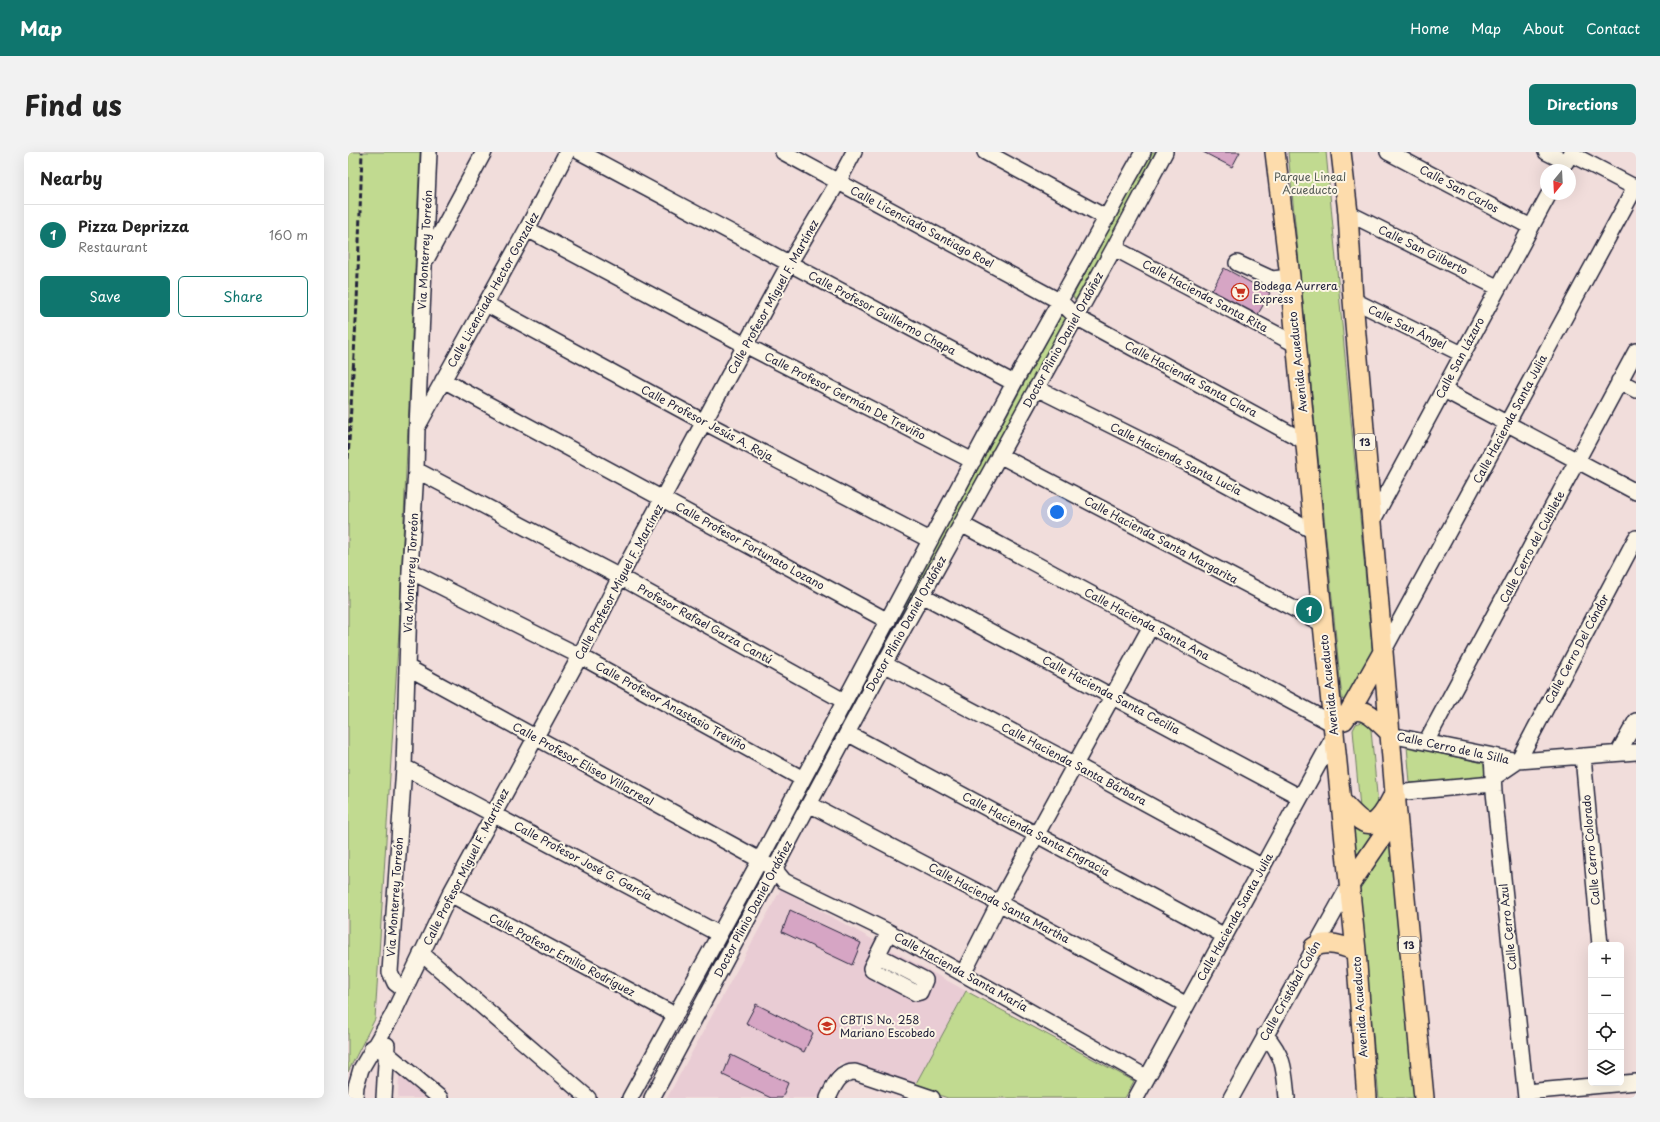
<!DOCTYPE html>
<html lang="en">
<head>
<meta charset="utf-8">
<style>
	body { margin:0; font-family:"Playpen Sans",sans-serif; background:#f2f2f2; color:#222 }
	.controls { position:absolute; right:12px; bottom:12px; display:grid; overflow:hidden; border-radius:6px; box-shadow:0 4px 16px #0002 }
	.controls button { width:36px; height:36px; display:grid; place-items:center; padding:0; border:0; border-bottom:1px solid #e0e0e0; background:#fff; color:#222; font:20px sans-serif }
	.compass { position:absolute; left:1192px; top:12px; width:36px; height:36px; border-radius:50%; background:#fff; box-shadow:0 4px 16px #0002; rotate:198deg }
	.you { position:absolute; left:709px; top:360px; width:14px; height:14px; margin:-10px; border:3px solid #fff; border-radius:50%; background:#1a73e8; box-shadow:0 0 0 6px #1a73e833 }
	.badge { display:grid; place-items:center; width:26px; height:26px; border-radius:50%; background:#0f766e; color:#fff; font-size:13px; font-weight:700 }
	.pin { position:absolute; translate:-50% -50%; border:2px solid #fff; box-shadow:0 1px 4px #0006 }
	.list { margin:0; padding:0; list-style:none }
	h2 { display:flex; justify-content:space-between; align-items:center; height:52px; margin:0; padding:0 16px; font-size:17px }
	h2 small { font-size:13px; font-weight:400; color:#767676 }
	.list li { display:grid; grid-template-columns:26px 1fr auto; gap:12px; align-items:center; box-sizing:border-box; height:60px; padding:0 16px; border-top:1px solid #e0e0e0 }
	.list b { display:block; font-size:15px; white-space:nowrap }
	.list p { margin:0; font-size:13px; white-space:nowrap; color:#767676 }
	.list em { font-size:13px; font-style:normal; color:#767676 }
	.actions { display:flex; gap:8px; padding:12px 16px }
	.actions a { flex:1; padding:9px 0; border:1px solid #0f766e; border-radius:6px; text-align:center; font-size:14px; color:#0f766e }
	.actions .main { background:#0f766e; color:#fff }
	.icon { flex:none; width:22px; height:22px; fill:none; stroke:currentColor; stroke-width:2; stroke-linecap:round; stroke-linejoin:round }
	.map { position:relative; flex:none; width:1288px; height:946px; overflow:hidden; border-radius:6px }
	header { display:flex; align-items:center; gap:24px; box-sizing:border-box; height:56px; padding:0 20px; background:#0f766e; color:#fff }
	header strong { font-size:19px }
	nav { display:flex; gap:22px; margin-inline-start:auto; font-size:14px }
	.intro { display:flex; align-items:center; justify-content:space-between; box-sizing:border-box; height:96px; padding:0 24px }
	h1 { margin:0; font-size:28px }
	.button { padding:10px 18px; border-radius:6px; background:#0f766e; color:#fff; font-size:14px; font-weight:700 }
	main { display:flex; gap:24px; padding:0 24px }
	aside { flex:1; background:#fff; border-radius:6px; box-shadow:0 4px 16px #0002 }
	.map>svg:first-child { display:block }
	.built { fill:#e9ccd4 }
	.green { fill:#c1da90; stroke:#727e66 }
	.building { fill:#d6a5c4; stroke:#22223b }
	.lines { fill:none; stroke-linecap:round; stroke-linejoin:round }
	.minor-casing { stroke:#22223b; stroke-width:18 }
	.major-casing { stroke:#22223b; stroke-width:22 }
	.minor { stroke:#fcf5e5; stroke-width:15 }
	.major { stroke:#fddcac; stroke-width:19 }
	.rail { stroke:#22223b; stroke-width:3; stroke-dasharray:6 3; stroke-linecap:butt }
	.labels { text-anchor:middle; stroke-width:4; stroke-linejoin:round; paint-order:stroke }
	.shield { fill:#fcf5e5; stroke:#63616e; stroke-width:1 }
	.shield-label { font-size:10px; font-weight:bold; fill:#22223b }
	.park-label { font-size:11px; fill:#525954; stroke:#fcf5e5 }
	.street-label { font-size:11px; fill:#22223b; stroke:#fcf5e5 }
	.poi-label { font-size:11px; fill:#22223b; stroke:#fcf5e5; text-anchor:start }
</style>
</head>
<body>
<header>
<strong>Map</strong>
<nav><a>Home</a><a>Map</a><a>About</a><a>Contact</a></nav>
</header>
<div class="intro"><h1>Find us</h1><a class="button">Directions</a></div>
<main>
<aside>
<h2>Nearby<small></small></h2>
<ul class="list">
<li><span class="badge">1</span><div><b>Pizza Deprizza</b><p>Restaurant</p></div><em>160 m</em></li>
</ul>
<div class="actions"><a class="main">Save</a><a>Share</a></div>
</aside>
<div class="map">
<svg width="1288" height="946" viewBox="0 0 1288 946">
	<rect width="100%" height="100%" fill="#f1dddb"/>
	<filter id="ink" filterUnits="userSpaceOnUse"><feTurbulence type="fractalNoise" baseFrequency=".025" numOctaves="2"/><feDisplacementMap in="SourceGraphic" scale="8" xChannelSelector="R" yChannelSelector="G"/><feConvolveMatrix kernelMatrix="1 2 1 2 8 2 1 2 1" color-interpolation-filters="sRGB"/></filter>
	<g filter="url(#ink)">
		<path class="built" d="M433 737 618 839 566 935 492 910 472 946H319Z
			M51 923 77 946H50Z"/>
		<path class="green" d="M0 0H72L51 478 27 867 0 920Z
			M802 0H810L729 148H727L725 144Z
			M940 0H978L1025 505 997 549 994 547Z
			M714 164H717L718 169 426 709 419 707 712 165Z
			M1014 570 1019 572 1023 578 1030 653 1022 664 1012 656 1005 578 1008 572Z
			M1059 594 1135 611 1137 615V622L1131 626 1062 631Z
			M1005 670 1031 673 1011 702 1007 700Z
			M1040 693 1044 697 1066 946H1031L1010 729Z
			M618 839 786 929 777 946H600L566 935Z"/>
		<path class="building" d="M855 0H892L884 15Z
			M876 116 922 141 909 164 863 140Z
			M442 758 513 791 504 813 434 780Z
			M408 852 465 881 456 900 398 871Z
			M383 903 440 931 434 946H423L375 923Z"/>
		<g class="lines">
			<defs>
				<path id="minor" d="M232 0 666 231
					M435 0 713 150 728 165 958 290
					M637 0 759 66
					M1040 0 1183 75
					M1198 0 1218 10
					M1223 2 1288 36
					M1000 61 1149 135
					M179 77 397 193 625 309
					M766 96 949 193
					M79 106 136 0
					M889 111 924 127 942 125
					M1005 148 1114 202
					M138 152 356 270 582 388
					M95 228 540 469
					M1271 229 1288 238
					M688 236 841 312 967 380
					M1096 238 1288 340
					M71 272 179 77 219 0
					M651 303 975 472
					M68 318 272 425 496 549
					M1024 370 1201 42
					M613 372 985 572
					M62 419 232 504 455 627
					M574 443 952 645
					M1035 500 1288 34
					M536 512 726 612 915 715
					M59 515 412 708 427 718 436 729 541 780 798 925
					M499 581 877 784
					M1042 583 1170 609 1288 600
					M1078 590 1288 199
					M1270 601 1288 569
					M1144 604 1146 640 1178 946
					M1235 604 1252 793
					M56 615 371 782
					M1145 626 1170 609 1288 386
					M1047 641 1145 632
					M461 652 651 751 839 853
					M102 742 327 863
					M73 801 240 946
					M529 803 577 828 572 840 568 841 524 818 523 816 541 780
					M615 822 651 751 803 474
					M55 837 47 831 42 820 56 615 62 419 68 318 69 276 81 0
					M917 882C937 906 936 917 939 946
					M24 895 37 900 92 946
					M1178 940 1288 930
					M7 946 8 934 13 917 44 864 102 742 232 504 272 425 441 112 490 30 506 0
					M36 946 39 893
					M282 946 412 708 666 231 795 0
					M304 946 536 512 766 96 817 0
					M480 946C486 934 491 920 507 920L584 946
					M788 946 986 584
					M883 946 1002 732"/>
				<path id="major" d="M927 0 942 125 975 472 1008 799 1019 946
					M993 0 1000 61 1005 148 1047 641 1076 946
					M996 568C1010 545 1030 569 1042 581
					M985 572 1000 562 1035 500
					M994 650C1018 676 1025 683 1044 646
					M1002 732 1049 663
					M966 795C980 788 995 794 1008 799"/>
			</defs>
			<use href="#minor" class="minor-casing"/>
			<use href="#major" class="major-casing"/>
			<use href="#minor" class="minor"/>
			<use href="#major" class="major"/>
			<path class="rail" d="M0 307 9 151 14 0"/>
		</g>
	</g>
	<defs>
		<symbol id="supermarket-ring" viewBox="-11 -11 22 22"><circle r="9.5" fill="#fcf5e5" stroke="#c8321e" stroke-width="1.5"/><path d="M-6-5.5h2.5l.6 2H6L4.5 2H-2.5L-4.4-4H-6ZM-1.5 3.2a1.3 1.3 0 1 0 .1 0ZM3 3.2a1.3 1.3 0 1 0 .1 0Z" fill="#c8321e"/></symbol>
		<symbol id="university-ring" viewBox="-11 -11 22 22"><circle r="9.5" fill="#fcf5e5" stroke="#c8321e" stroke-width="1.5"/><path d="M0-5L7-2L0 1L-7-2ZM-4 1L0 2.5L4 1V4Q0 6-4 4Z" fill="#c8321e"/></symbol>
	</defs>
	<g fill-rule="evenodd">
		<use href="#supermarket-ring" x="882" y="130" width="20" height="20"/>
		<use href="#university-ring" x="469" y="864" width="20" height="20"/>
	</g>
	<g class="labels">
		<g class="shield">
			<rect x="1007" y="282" width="20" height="16" rx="3"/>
			<rect x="1051" y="785" width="20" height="16" rx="3"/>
		</g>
		<g class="shield-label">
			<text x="1017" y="294">13</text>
			<text x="1061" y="797">13</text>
		</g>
		<g class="park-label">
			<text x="962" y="29">Parque Lineal<tspan x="962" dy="13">Acueducto</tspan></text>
		</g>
		<g class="street-label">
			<text transform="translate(1111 37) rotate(28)" y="4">Calle San Carlos</text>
			<text transform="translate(574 75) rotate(28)" y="4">Calle Licenciado Santiago Roel</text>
			<text transform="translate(77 98) rotate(-87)" y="4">Via Monterrey Torreón</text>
			<text transform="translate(1075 98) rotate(26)" y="4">Calle San Gilberto</text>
			<text transform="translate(145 138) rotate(-61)" y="4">Calle Licenciado Hector Gonzalez</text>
			<text transform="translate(857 144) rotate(28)" y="4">Calle Hacienda Santa Rita</text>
			<text transform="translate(425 145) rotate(-61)" y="4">Calle Profesor Miguel F. Martínez</text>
			<text transform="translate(534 161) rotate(28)" y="4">Calle Profesor Guillermo Chapa</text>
			<text transform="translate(1059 175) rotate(26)" y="4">Calle San Ángel</text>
			<text transform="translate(715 188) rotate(-61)" y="4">Doctor Plinio Daniel Ordóñez</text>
			<text transform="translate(1112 206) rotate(-62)" y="4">Calle San Lázaro</text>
			<text transform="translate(950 210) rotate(-96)" y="4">Avenida Acueducto</text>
			<text transform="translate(843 227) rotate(28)" y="4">Calle Hacienda Santa Clara</text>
			<text transform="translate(497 244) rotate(27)" y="4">Calle Profesor Germán De Treviño</text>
			<text transform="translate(1162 267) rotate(-62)" y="4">Calle Hacienda Santa Julia</text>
			<text transform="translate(359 271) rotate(28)" y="4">Calle Profesor Jesús A. Roja</text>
			<text transform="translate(828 307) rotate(27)" y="4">Calle Hacienda Santa Lucía</text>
			<text transform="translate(813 388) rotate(28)" y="4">Calle Hacienda Santa Margarita</text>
			<text transform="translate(402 394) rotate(29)" y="4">Calle Profesor Fortunato Lozano</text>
			<text transform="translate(1184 395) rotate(-62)" y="4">Calle Cerro del Cubilete</text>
			<text transform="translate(63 421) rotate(-87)" y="4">Via Monterrey Torreón</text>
			<text transform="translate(271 430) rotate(-62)" y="4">Calle Profesor Miguel F. Martínez</text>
			<text transform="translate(357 472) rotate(29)" y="4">Profesor Rafael Garza Cantú</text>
			<text transform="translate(558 472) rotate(-61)" y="4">Doctor Plinio Daniel Ordóñez</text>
			<text transform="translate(799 472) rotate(28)" y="4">Calle Hacienda Santa Ana</text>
			<text transform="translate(1229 497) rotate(-62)" y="4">Calle Cerro Del Cóndor</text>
			<text transform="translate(981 533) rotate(-96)" y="4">Avenida Acueducto</text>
			<text transform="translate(763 543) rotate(28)" y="4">Calle Hacienda Santa Cecilia</text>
			<text transform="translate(323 554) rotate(29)" y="4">Calle Profesor Anastasio Treviño</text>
			<text transform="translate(1105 596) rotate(12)" y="4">Calle Cerro de la Silla</text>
			<text transform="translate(235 612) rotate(29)" y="4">Calle Profesor Eliseo Villarreal</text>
			<text transform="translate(726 612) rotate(28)" y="4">Calle Hacienda Santa Bárbara</text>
			<text transform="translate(688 682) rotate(28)" y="4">Calle Hacienda Santa Engracia</text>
			<text transform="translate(1243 698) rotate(-95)" y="4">Calle Cerro Colorado</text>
			<text transform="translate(235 709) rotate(28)" y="4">Calle Profesor José G. García</text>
			<text transform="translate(118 715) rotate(-63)" y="4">Calle Profesor Miguel F. Martínez</text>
			<text transform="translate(47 745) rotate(-86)" y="4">Via Monterrey Torreón</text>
			<text transform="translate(651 751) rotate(28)" y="4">Calle Hacienda Santa Martha</text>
			<text transform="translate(405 757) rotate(-62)" y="4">Doctor Plinio Daniel Ordóñez</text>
			<text transform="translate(887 765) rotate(-61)" y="4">Calle Hacienda Santa Julia</text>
			<text transform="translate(1160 775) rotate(-96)" y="4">Calle Cerro Azul</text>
			<text transform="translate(214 803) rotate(28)" y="4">Calle Profesor Emilio Rodríguez</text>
			<text transform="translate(613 820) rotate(29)" y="4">Calle Hacienda Santa María</text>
			<text transform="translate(942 839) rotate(-61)" y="4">Calle Cristóbal Colón</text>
			<text transform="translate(1012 855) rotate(-94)" y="4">Avenida Acueducto</text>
		</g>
		<g class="poi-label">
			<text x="905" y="138">Bodega Aurrera<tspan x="905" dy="13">Express</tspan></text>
			<text x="492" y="872">CBTIS No. 258<tspan x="492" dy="13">Mariano Escobedo</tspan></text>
		</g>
	</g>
</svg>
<div class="controls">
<button>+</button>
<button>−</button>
<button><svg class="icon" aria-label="locate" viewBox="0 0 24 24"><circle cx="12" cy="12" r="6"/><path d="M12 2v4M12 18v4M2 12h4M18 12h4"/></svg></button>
<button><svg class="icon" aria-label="layers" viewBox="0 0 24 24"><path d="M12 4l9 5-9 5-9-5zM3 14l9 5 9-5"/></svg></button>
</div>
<svg class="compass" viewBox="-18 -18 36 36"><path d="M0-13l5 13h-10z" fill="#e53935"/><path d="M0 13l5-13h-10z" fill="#767676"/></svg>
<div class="you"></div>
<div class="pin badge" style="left:961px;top:458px">1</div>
</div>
</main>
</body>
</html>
